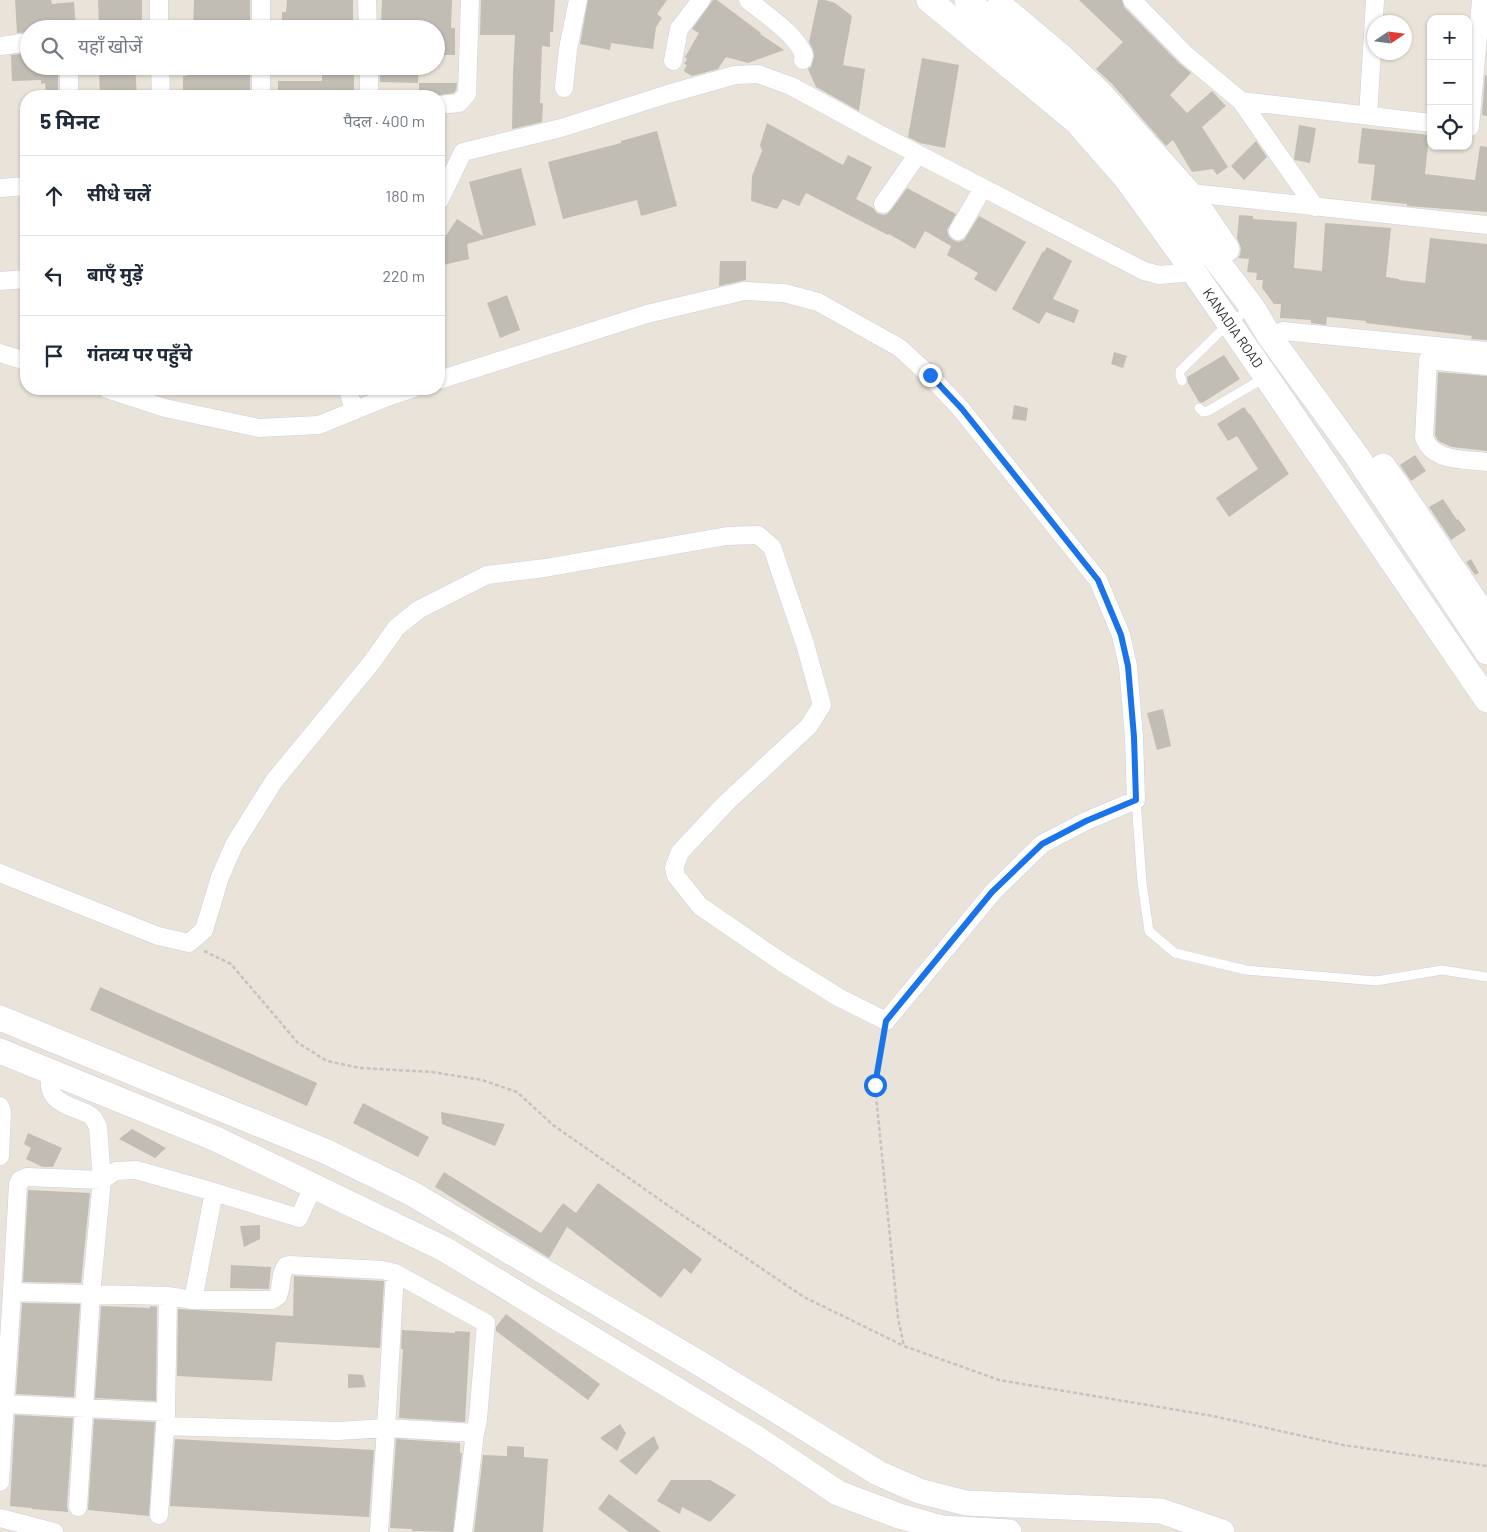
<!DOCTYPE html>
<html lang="hi">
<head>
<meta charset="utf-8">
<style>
	body { margin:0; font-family:Barlow,"Noto Sans Devanagari",sans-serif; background:#f2f2f3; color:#1f2937 }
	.controls { position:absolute; right:15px; top:15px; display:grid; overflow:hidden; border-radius:10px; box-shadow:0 1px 4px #0004 }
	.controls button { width:45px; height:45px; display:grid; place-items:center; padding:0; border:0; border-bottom:1px solid #e0e1e3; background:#fff; color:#1f2937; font:25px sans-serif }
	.compass { position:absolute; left:1367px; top:15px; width:45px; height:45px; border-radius:50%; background:#fff; box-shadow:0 1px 4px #0004; rotate:77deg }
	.stop { position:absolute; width:15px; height:15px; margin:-11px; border:4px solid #1a73e8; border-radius:50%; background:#fff }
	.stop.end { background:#1a73e8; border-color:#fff; box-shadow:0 1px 5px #0008 }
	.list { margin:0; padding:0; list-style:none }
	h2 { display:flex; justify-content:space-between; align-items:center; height:65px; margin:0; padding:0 20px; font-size:21px }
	h2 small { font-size:16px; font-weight:400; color:#747a83 }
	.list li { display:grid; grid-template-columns:32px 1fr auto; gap:15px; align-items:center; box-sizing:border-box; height:80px; padding:0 20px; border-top:1px solid #e0e1e3 }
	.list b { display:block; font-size:19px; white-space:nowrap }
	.list em { font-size:16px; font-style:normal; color:#747a83 }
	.icon { flex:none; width:28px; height:28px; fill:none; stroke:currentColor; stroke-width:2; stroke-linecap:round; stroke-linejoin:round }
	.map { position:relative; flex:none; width:1487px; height:1532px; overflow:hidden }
	.search { position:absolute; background:#fff; box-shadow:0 1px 4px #0004; left:20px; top:20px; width:425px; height:55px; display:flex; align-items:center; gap:12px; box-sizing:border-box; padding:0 18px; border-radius:28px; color:#747a83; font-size:19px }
	.panel { position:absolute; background:#fff; box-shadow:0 1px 4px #0004; left:20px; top:90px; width:425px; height:305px; border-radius:20px }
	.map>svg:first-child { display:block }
	.building { fill:#c1bdb5 }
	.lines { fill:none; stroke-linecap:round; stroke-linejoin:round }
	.lane-casing { stroke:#ced0e0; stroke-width:10 }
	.street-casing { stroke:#ced0e0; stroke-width:19 }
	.secondary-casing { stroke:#ced0e0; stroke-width:26 }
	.path { stroke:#c3c3c3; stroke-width:2.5; stroke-dasharray:4 2.5; stroke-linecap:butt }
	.lane { stroke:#fff; stroke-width:9 }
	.street { stroke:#fff; stroke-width:18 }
	.secondary { stroke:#fff; stroke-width:25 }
	.route { stroke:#1a73e8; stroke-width:6 }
	.labels { text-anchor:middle; stroke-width:5; stroke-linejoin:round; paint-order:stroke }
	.street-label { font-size:14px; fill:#272727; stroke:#fff }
</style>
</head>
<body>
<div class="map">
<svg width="1487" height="1532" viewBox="0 0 1487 1532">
	<rect width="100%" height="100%" fill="#e9e3d9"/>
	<path class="building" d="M15 0H51L52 4 74 2 76 29H29V32L17 33Z
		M98 0H142V28L99 27Z
		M194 0H250V29H193Z
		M287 0H353V29H282V12H286Z
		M382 0H452L451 28H455V55H436V29H423V27L381 26Z
		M481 0H555L553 32H550V47L542 46 540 103H543L542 122 512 129 513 74 515 35H480Z
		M588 0H667L657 14 662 18 656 27 653 49 611 43 610 50 580 44Z
		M713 0H717L761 33 760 34 784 50 748 63 726 57 718 69 692 76 685 72 684 70 687 65 684 64 687 59 685 57 699 33 692 29Z
		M818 0H825L835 3 852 16 843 65 865 69 859 111 816 87 808 69 811 67 814 57 813 50 809 42Z
		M1079 0H1122L1124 7 1178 62 1191 73 1170 95 1187 113 1212 91 1226 106 1202 127 1228 167 1217 175 1213 169 1192 172 1173 140 1166 146 1112 84 1096 69 1123 42Z
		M29 53V66H58V96H46L45 83 41 84V80L12 81 11 55Z
		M922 58 959 65 945 148 920 143 908 137Z
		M106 66H135L137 96H100L99 74 107 73Z
		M187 66H250V96H223L183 94V76H187Z
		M322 66H354V96H278V81H322Z
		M384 66H419L418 83 380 82V68H384Z
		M1485 75 1487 76V116L1482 115Z
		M419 83H457L456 90 454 93 433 96H419Z
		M767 123 843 165 848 155 872 167 856 199 873 208 877 213 883 215 887 214 891 210 907 188 956 214 947 230 949 237 953 240 958 242 964 240 979 216 1026 242 996 292 974 279 978 273 947 255 951 246 925 231 915 249 889 234 888 235 806 193 799 206 783 199 777 209 751 201 752 176 762 151 760 145Z
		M1299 125 1316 128 1310 163 1295 160 1294 159Z
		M1362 128 1429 135 1425 174 1475 180 1480 146 1487 147V212L1407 206V204L1371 200 1375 165 1358 163Z
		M657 131 677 206 641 216 637 200 563 219 548 162 621 143V141Z
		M1256 141 1267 157 1244 180 1231 166Z
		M521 168 536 225 467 244 469 259 439 266V246L457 219 483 236 469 182Z
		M1239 215 1253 216V219L1297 222 1294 268 1322 271 1325 223 1391 228 1386 277 1399 279V280L1425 283 1430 238 1487 244V340L1471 339 1472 336 1366 323V321L1327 317 1326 325 1311 323V320L1280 318 1281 304H1274L1262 288 1263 280H1256L1257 273 1247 272 1249 259 1238 258 1240 255 1241 248 1237 238Z
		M1047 247 1072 261 1053 299 1079 310 1074 323 1046 312 1039 324 1012 309 1043 251 1044 252Z
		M720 261H746V280L719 286Z
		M507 295 520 330 500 338 487 303Z
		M1114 352 1127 356 1123 368 1111 364Z
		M1224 355 1240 379 1202 403 1199 402 1188 383 1187 377Z
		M1438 372 1487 376V451L1452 447 1440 442 1437 439 1435 435Z
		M1014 405 1028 408 1026 421 1012 419Z
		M1244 407 1249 414H1250L1289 474 1229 517 1216 498 1258 469 1237 436 1228 441 1217 424Z
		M1415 455 1426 471 1411 481 1400 465Z
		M1443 499 1457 520 1458 519 1466 530 1451 540 1429 507Z
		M1471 559 1479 573 1475 575 1466 562Z
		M1163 709 1171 746 1157 750 1147 713Z
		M100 987 317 1083 307 1106 90 1010Z
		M363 1103 429 1137 418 1157 353 1123Z
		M441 1112 505 1124 495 1146 442 1124Z
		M132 1129 166 1148 155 1158 119 1139Z
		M28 1133 62 1148 53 1167H43L26 1159 31 1148 24 1144Z
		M444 1172 541 1233 563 1203 576 1213 598 1183 702 1259 691 1274 684 1268 661 1298 567 1227 549 1258 435 1187Z
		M28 1190 90 1193 81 1283 23 1282Z
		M260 1225V1239L244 1247 240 1226Z
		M231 1265 271 1267 269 1289 230 1288Z
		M294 1276 384 1281 380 1348 276 1342 272 1381 177 1376 178 1309 293 1316Z
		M22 1303 80 1304 74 1397 16 1394Z
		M101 1306 150 1308V1306L157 1307 156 1401 95 1398Z
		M506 1314 600 1384 588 1400 496 1331V1327Z
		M402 1330 455 1333V1331L470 1332 465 1422 399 1418 403 1349H401Z
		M348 1374 363 1375 366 1387 348 1388Z
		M15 1415 73 1418 67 1506 68 1512 32 1509V1508L10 1506Z
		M94 1419 155 1422 149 1516 88 1510Z
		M620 1424 626 1433 617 1451 600 1438Z
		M654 1436 659 1448 636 1475 619 1461Z
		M175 1439 374 1450 369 1517 170 1506Z
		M396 1439 460 1443V1453H462L453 1532 412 1531V1529L390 1528Z
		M507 1446 524 1447V1457L548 1459 543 1532H474L483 1455 507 1456Z
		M671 1480H710L736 1495 710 1522 682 1507 680 1514 657 1501Z
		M609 1494 661 1532H629L598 1509Z"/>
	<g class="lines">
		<defs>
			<path id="lane" d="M1182 381 1180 376V371L1229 323 1250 309
				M1199 408 1203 412 1208 411 1264 378
				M1136 800 1142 883 1149 931 1175 953 1246 970 1376 981 1442 970 1487 977"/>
			<path id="street" d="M159 0V29
				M367 0 368 29
				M748 0C766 15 795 33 804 55L803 60
				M1132 0 1186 55 1241 101 1315 207
				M261 29V0
				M0 46 29 42
				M673 61 679 29 701 0
				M69 66V96
				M160 66 161 96
				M369 66V96
				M564 88 568 49 578 0
				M261 96V66
				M1241 101 1431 123
				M439 105 459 103 467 94 470 0
				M1368 116 1375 0
				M1470 127 1481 0
				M0 188 26 186
				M1182 192 1487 225
				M439 201 463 152 561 128 668 94 735 75 758 74 791 86 883 136 1144 271 1159 275 1194 272
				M883 204 918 154
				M958 231 983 188
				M0 281 26 279
				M1270 337 1283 331 1487 351
				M0 353 26 361
				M1487 366 1428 360 1424 437C1432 462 1464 459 1487 462
				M107 389 165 408 259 428 319 425 390 396 412 389
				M348 389 354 411
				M0 873 158 936 189 943 204 930 220 877 234 845 274 781 372 662 396 628 418 610 487 575 545 568 727 536 758 535 772 547 805 644 822 705 809 726 726 803 680 852 674 868 676 876 700 906 780 961 838 997 886 1021 993 892 1042 844 1086 821 1136 800 1134 737 1128 666 1121 635 1098 580 961 409 929 375 900 348 818 302 784 293 744 291 647 314 439 380
				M51 1072C44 1102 66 1104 88 1114 94 1117 95 1121 98 1127L102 1180 91 1295 78 1507
				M0 1106 2 1111 0 1156
				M214 1192 299 1218 313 1186
				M395 1273 486 1323 478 1419 475 1433 463 1532
				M12 1292 18 1184 20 1180 27 1177 102 1180 116 1171 136 1170 214 1192 193 1300 168 1296
				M6 1404 166 1412
				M165 1426 338 1431 386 1428 395 1273 382 1270 290 1265 286 1266C280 1273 282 1286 278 1296L272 1300H193
				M0 1482 12 1292 168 1296 166 1412 159 1515
				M0 1518 54 1532
				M379 1532 386 1428 475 1433"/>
			<path id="secondary" d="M929 0 1076 121 1125 177 1189 265 1276 391 1487 700
				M967 0 1089 107 1131 152 1163 190 1252 307 1270 337 1356 455 1487 652
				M1000 5 1061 56 1101 94 1189 193 1227 249
				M1383 466 1402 493 1487 619
				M0 1018 327 1152 411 1193 704 1366 878 1473 919 1491 966 1503 1161 1511 1222 1532
				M0 1051 216 1139 444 1249 756 1438 838 1493 899 1516 942 1528 1009 1532"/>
		</defs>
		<use href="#lane" class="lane-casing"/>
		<use href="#street" class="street-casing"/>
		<use href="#secondary" class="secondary-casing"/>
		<path class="path" d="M204 951 231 964 298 1043 327 1061 360 1068 432 1072 482 1080 517 1092 553 1125 676 1211 804 1297 904 1346
			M884 1037 875 1085 898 1318 904 1346 999 1380 1213 1416 1343 1445 1487 1466"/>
		<use href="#lane" class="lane"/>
		<use href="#street" class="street"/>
		<use href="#secondary" class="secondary"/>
	</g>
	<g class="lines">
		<path class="route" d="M875 1085 886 1021 992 892 1042 844 1086 821 1136 800 1134 737 1128 666 1121 635 1098 580 962 409 930 375"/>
	</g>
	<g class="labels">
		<g class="street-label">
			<text transform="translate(1233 328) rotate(55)" y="5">KANADIA ROAD</text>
		</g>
	</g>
</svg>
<div class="controls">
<button>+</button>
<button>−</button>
<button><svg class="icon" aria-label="locate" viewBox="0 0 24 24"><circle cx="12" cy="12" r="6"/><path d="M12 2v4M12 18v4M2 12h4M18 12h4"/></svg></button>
</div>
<svg class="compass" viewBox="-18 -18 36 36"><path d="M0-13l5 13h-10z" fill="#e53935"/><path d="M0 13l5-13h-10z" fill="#747a83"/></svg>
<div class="stop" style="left:875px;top:1085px"></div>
<div class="stop end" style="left:930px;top:375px"></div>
<div class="search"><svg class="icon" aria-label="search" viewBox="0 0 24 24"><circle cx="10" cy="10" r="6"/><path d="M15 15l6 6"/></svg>यहाँ खोजें</div>
<section class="panel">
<h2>5 मिनट<small>पैदल · 400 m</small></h2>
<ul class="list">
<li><svg class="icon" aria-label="ahead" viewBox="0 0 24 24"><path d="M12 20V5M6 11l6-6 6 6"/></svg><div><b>सीधे चलें</b></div><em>180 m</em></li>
<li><svg class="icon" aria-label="left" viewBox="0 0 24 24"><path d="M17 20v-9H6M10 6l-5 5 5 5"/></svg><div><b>बाएँ मुड़ें</b></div><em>220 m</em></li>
<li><svg class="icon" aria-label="arrive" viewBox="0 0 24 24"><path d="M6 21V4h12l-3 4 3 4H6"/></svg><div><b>गंतव्य पर पहुँचे</b></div></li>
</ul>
</section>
</div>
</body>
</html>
